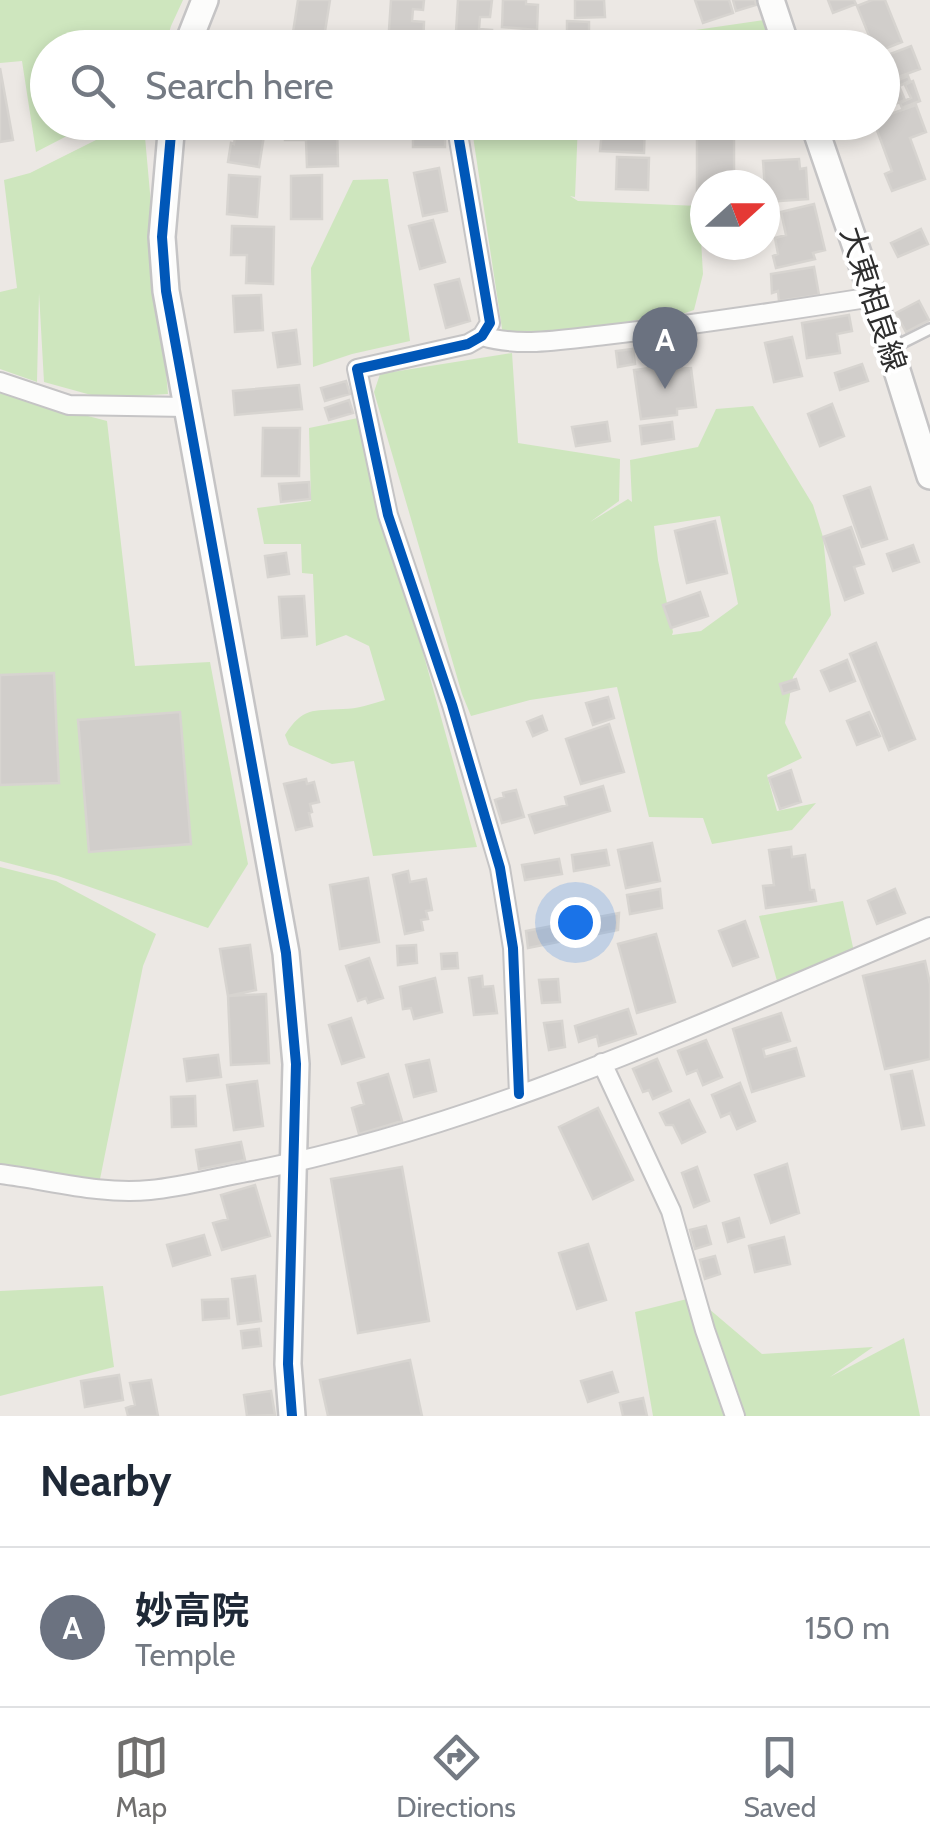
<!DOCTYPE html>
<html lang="en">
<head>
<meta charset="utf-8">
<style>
	body { margin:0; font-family:Cabin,"Noto Sans JP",sans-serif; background:#f6f6f7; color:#1f2937 }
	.compass { position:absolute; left:690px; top:170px; width:90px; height:90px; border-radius:50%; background:#fff; box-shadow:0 5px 15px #0003; rotate:69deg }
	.you { position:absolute; left:575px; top:922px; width:35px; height:35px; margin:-25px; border:8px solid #fff; border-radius:50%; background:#1a73e8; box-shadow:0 0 0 15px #1a73e833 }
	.badge { display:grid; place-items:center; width:65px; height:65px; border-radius:50%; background:#706f6e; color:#fff; font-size:32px; font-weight:700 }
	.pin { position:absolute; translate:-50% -82px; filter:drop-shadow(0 2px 5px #0008) }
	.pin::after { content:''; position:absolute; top:52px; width:35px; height:30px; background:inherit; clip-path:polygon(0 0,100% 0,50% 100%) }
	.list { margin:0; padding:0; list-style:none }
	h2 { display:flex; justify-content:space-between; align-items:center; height:130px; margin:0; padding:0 40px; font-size:42px }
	h2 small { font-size:32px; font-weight:400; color:#747a83 }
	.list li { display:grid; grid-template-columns:65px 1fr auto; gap:30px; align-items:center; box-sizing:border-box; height:160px; padding:0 40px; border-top:2px solid #e0e1e3 }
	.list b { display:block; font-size:38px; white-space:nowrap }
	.list p { margin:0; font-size:32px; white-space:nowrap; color:#747a83 }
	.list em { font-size:32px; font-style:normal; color:#747a83 }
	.icon { flex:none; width:55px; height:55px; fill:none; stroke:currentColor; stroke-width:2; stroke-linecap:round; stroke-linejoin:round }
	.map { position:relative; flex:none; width:930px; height:1416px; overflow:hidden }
	.search { position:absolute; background:#fff; box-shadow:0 5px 15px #0003; left:30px; right:30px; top:30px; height:110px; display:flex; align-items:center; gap:25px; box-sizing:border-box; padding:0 35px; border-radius:55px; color:#747a83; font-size:38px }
	.sheet { height:290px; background:#fff }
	nav { display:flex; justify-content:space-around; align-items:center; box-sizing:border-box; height:140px; border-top:2px solid #e0e1e3; background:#fff; font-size:28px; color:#747a83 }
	nav a { display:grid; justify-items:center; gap:5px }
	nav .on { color:#706f6e }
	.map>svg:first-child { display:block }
	.green { fill:#cee6be; fill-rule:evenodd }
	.building { fill:#d1cecb; stroke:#d7d4d0; stroke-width:2.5 }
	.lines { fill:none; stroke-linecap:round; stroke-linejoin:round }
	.lane-casing { stroke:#c5c4c5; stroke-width:14 }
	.street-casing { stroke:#c5c4c5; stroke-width:22 }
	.secondary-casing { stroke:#c5c4c5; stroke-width:30 }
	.lane { stroke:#fcfcfb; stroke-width:9 }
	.street { stroke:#fcfcfb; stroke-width:18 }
	.secondary { stroke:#fcfcfb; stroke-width:25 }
	.cycleway-casing { stroke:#fff; stroke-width:16 }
	.cycleway { stroke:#0057b8; stroke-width:10 }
	.labels { text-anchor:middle; stroke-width:8; stroke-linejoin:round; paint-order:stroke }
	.street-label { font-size:30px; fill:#2e2e2e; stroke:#fff }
</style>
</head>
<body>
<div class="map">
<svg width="930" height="1416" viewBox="0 0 930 1416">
	<rect width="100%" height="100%" fill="#ece8e4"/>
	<path class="green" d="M0 0H183L171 26 165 47 48 48V122L92 123 36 152 22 61 0 63Z
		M771 19 780 47 620 48V41Z
		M471 123H578L575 197 570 196 578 201 699 206 703 274 694 310 679 315 646 318 590 330 503 335Z
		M144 126 168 394 102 398 44 382 39 293 37 382 0 369V292L17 288 4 180 30 173 100 138Z
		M388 179 410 341 352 354 313 367 311 268 353 180Z
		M512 353 518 443 620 459 619 501 590 522 628 499 632 502 630 460 698 447 716 409 753 406 813 505 823 537 831 615 793 677 785 723 802 758 767 775 777 811 816 803 792 830 712 844 703 818 649 817 617 687 530 700 471 716 462 694 374 392 380 374ZM720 516 738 604 701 631 672 635 673 632 658 560 654 526Z
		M0 393 107 421 135 666 210 662 248 864 208 928 58 876 0 861Z
		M358 418 477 847 373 856 354 761 332 764 289 745 285 735C303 707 312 711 343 709 357 709 372 704 385 700L369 646 346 635 316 646 313 574 302 573 301 544H264L257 508 311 501 309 428Z
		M0 867 56 881 156 934 143 966 98 1189 0 1179Z
		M843 901 854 952 777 981 759 916Z
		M103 1286 114 1367 0 1396V1291Z
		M695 1297 762 1354 873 1347 830 1377 904 1338 920 1416H653L635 1312Z"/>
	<path class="building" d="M298 0H330L323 44 292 39Z
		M391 0H424L423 10 413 9 412 21 424 22 423 47 388 45Z
		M458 0H492L490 17H480L479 29 492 30 491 48H455Z
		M503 0H526V4L538 5 537 30 502 27Z
		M575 0H604L605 17 575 18Z
		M695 0H729L733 13 703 23Z
		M733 0H755L756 5 736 11Z
		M828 0H854L856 4 833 13Z
		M872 0H885L902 42 882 50V48H874L857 6Z
		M567 21 589 22V32H567Z
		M564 36H598V48H564Z
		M911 46 920 69 882 83V57Z
		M0 68 13 140 0 142Z
		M908 76 910 81 899 86 905 100 885 108 882 94 889 92 886 85Z
		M913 81 920 101 902 108 900 103 911 98 905 85Z
		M916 105 926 132 910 138 925 179 892 191 885 174 892 171 874 122H882V117Z
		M368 122H394V137H368Z
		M413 122H445V147H413Z
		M603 122H645L644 153 600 151Z
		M697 122H734V185H705V193H697Z
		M237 125 265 129 259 167 228 162 231 143 234 144Z
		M285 125H337L338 166 307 167 306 140H285Z
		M617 157 649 158 648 190 616 189Z
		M799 159 800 169 806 168 808 199 766 202 763 161Z
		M439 168 447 211 423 216 414 173Z
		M229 175 260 177 257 217 227 214Z
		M322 175V219H291V176Z
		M814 204 825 250 813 253 815 259 776 268 773 256 778 254 775 238 786 235 781 212Z
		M433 220 445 262 420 269 409 226Z
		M232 226 274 227 273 284 246 283 247 255H231Z
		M921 229 928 244 898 257 891 243Z
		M814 267 819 295 779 301 778 291 772 293 771 274Z
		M459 279 470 321 446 328 435 285Z
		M261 295 263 330 235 332 233 296Z
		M919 301 929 320 906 332 896 313Z
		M849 315 852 331 837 334 840 353 807 358 802 323Z
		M296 330 300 364 278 367 273 333Z
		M792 337 802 376 774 382 765 343Z
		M633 349 635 364 618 367 616 351Z
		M862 364 868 381 840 390 835 373Z
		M674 365V369L691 368 696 407 677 409V415L641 419 634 370Z
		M346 381 350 394 325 401 321 388Z
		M299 385 302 409 235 415 233 391Z
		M349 400 353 413 329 420 325 408Z
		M832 404 844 436 820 446 808 414Z
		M607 422 610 441 576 446 572 427Z
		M672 422 674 439 642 444 640 426Z
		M263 428H300L299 476H262Z
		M309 482 310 499 281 502 279 484Z
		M870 487 887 539 862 547 844 496Z
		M715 521 727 573 687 583 675 531Z
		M851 527 864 564 854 567 863 593 845 600 823 537Z
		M913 545 919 562 893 571 887 554Z
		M286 553 289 574 268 577 265 556Z
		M700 592 708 616 671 628 663 605Z
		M304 596 307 636 282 638 279 597Z
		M876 643 915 739 889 750 850 654Z
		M847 660 855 681 830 691 821 671Z
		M54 673 59 783 0 785V675Z
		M796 679 799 689 783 694 780 684Z
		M608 697 614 718 593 725 586 703Z
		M180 712 191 844 89 852 78 720Z
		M869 712 880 736 857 745 847 721Z
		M542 716 547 730 533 736 527 722Z
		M609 724 624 772 581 784 566 739Z
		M791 770 801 802 780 809 769 778Z
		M306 779 307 784 314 782 319 802 310 804 312 812 309 813 312 826 296 830 284 784Z
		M603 786 610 811 535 833 529 815 567 805 565 797Z
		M516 790 524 817 502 823 495 800 504 797 503 793Z
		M652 843 660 881 626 888 618 850Z
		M791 847 792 857 805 855 810 890H814L816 901 766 908 763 886 774 885 769 850Z
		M606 850 609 865 574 871 572 855Z
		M559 859 562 874 525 880 522 865Z
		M408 871 410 882 426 879 432 910 426 911 428 919 421 920 423 930 405 934 393 875Z
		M368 878 379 942 340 949 330 885Z
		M660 889 662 908 630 914 627 895Z
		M895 889 905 913 877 924 868 901Z
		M619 913 618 930 528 948 526 931Z
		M745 921 758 957 733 966 719 931Z
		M656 934 675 1002 637 1013 618 944Z
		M250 945 256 990 228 996 220 949Z
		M416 945 417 963 398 965 397 946Z
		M457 953 458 968 442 969 441 954Z
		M369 958 383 998 368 1003 366 998 358 1001 346 966Z
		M925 961 930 984V1059L885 1069 863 976Z
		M482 976 483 987 493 986 497 1013 474 1015 469 978Z
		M435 978 442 1012 414 1019 411 1008 403 1009 400 987Z
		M558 979 560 1002 542 1003 539 980Z
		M266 994 269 1063 231 1065 228 996Z
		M628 1009 636 1034 599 1046 597 1036 579 1042 575 1026Z
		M781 1013 790 1041 763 1049 765 1057 796 1048 804 1076 752 1092 733 1029Z
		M351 1018 364 1057 342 1064 329 1025Z
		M562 1021 565 1047 549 1050 544 1023Z
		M706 1040 722 1077 703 1085 697 1070 687 1074 678 1051Z
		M218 1055 221 1077 187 1081 184 1059Z
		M657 1059 671 1091 653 1099 649 1090 643 1092 633 1069Z
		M429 1060 436 1091 414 1097 406 1065Z
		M912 1071 924 1125 902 1129 891 1075Z
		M388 1074 402 1121 359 1134 352 1108 364 1104 358 1083Z
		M257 1081 263 1126 234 1130 227 1085Z
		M740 1083 755 1121 737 1129 730 1113 721 1117 712 1095Z
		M195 1096 196 1126 172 1127 171 1097Z
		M689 1100 705 1132 682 1143 673 1125H666L660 1113Z
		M598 1108 633 1180 593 1199 559 1127Z
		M241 1142 245 1160 199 1169 196 1150Z
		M787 1164 799 1213 771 1223 755 1175Z
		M402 1167 429 1321 358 1333 331 1179Z
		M697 1167 709 1201 694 1207 682 1173Z
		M255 1185 270 1236 222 1250 213 1223 228 1219 221 1195Z
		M739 1218 744 1237 728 1242 723 1223Z
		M706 1226 711 1244 695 1249 690 1230Z
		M204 1235 210 1255 173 1266 167 1245Z
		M784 1237 790 1264 755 1272 749 1246Z
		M588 1244 606 1300 577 1309 559 1253Z
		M715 1256 720 1274 705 1279 700 1260Z
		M255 1276 261 1321 238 1324 232 1279Z
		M228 1299 229 1318 203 1320 202 1300Z
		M259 1329 261 1346 243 1348 241 1331Z
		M410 1360 422 1416H328L320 1380Z
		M612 1372 618 1392 588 1402 581 1381Z
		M119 1375 123 1400 85 1407 81 1381Z
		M151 1380 158 1416H128L126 1408 135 1405 130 1383Z
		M271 1391 275 1415 247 1416 244 1395Z
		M643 1398 647 1416H623L620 1403Z"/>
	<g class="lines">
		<defs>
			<path id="lane" d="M892 348 930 329"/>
			<path id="street" d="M456 122 490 323 482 336 468 344 357 369 388 515 452 705 500 868 513 948 519 1094
				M482 336C520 348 565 339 605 335 695 325 784 311 873 297
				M0 382 69 405 186 407
				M602 1063 671 1211 705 1330 735 1416
				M0 1174C49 1180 100 1195 150 1190 182 1187 215 1178 247 1172 485 1126 707 1020 930 927"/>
			<path id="secondary" d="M771 0 787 48
				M186 48 205 0
				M172 122 162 237 166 291 286 953 296 1064 288 1364 292 1416
				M813 122 884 329 930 476"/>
		</defs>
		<use href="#lane" class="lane-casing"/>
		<use href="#street" class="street-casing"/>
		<use href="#secondary" class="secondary-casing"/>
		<use href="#lane" class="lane"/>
		<use href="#street" class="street"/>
		<use href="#secondary" class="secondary"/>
		<defs>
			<path id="cycleway" d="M172 122 162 237 166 291 286 953 296 1064 288 1364 292 1416
				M456 122 490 323 482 336 468 344 357 369 388 515 452 705 500 868 513 948 519 1094"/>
		</defs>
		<use href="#cycleway" class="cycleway-casing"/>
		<use href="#cycleway" class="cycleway"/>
	</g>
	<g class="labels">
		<g class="street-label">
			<text transform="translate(873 299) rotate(72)" y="10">大東相良線</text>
		</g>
	</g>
</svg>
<svg class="compass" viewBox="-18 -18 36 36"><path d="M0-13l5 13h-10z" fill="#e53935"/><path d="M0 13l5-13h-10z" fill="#747a83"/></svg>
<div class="you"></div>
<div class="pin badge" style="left:665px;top:389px;background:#6b7280">A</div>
<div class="search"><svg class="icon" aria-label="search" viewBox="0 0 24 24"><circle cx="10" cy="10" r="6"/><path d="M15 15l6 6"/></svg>Search here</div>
</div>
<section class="sheet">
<h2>Nearby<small></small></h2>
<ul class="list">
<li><span class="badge" style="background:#6b7280">A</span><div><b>妙高院</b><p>Temple</p></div><em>150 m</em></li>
</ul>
</section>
<nav>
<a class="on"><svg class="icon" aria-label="map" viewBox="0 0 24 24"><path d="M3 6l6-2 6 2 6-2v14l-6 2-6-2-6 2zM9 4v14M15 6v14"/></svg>Map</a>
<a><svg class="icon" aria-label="directions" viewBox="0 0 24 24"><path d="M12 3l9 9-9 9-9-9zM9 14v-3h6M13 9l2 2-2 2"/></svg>Directions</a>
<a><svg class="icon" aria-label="saved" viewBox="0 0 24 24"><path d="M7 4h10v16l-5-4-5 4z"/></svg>Saved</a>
</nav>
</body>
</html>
